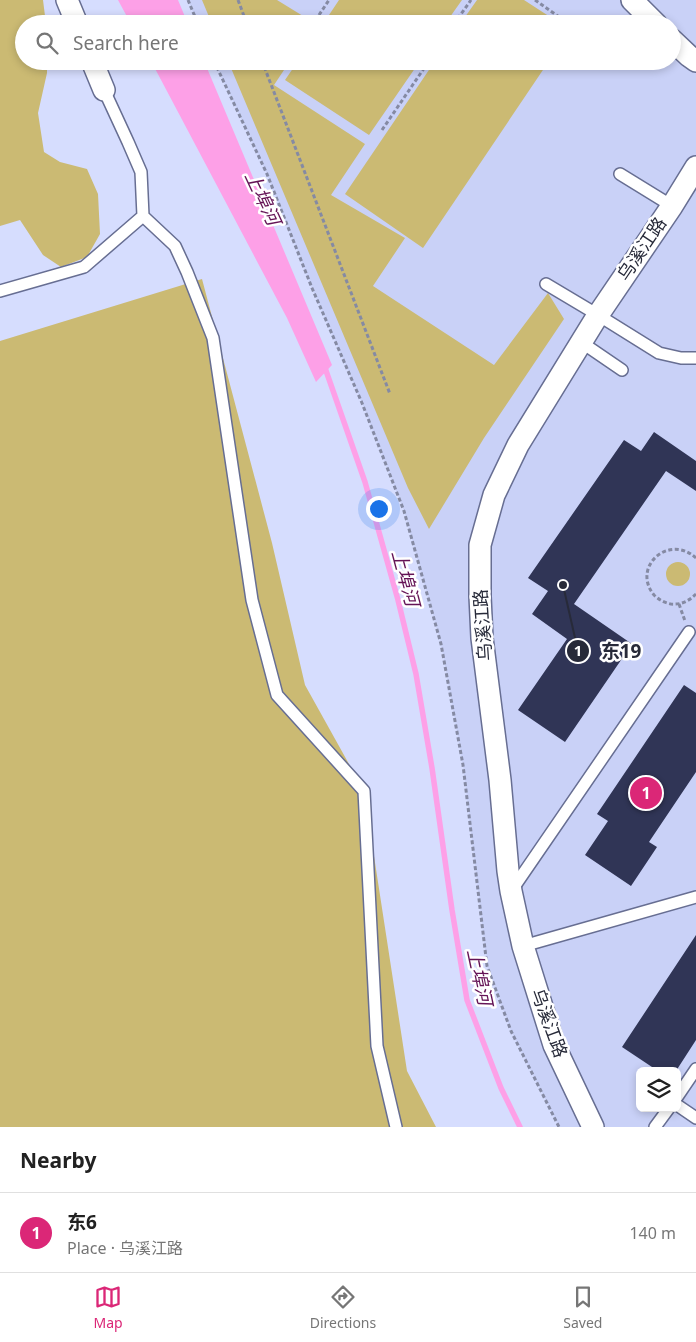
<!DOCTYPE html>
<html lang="en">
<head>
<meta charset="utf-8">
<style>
	body { margin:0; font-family:"Noto Sans","Noto Sans SC",sans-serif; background:#f2f2f2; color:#222 }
	.controls { position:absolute; right:15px; bottom:15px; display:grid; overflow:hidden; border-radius:8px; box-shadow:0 2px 8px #0003 }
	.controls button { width:45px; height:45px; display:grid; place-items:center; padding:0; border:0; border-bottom:1px solid #e0e0e0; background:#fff; color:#222; font:25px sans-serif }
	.you { position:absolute; left:378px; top:508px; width:18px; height:18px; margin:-12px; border:4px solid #fff; border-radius:50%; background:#1a73e8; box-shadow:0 0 0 8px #1a73e833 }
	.badge { display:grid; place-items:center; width:32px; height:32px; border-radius:50%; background:#db2777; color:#fff; font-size:16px; font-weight:700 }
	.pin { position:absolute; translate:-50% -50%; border:2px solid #fff; box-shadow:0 1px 5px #0006 }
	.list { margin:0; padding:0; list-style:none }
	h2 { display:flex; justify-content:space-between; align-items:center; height:65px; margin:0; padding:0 20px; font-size:21px }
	h2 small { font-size:16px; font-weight:400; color:#767676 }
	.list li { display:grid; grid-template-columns:32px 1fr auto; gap:15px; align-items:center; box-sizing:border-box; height:80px; padding:0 20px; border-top:1px solid #e0e0e0 }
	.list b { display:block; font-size:19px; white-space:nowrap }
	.list p { margin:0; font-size:16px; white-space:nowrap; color:#767676 }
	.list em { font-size:16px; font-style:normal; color:#767676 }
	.icon { flex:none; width:28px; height:28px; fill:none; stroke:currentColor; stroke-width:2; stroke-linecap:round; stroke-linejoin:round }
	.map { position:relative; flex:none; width:696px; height:1127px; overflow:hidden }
	.search { position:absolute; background:#fff; box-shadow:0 2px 8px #0003; left:15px; right:15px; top:15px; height:55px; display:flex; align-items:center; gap:12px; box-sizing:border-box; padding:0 18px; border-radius:28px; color:#767676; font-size:19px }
	.sheet { height:145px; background:#fff }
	nav { display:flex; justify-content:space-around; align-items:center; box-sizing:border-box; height:70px; border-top:1px solid #e0e0e0; background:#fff; font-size:14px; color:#767676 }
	nav a { display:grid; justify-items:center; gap:2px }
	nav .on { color:#db2777 }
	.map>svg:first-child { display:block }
	.built { fill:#c9d1f7; fill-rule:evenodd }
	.green { fill:#cbba73 }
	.water { fill:#fda0e7 }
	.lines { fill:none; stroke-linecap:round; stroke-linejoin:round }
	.stream { stroke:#fda0e7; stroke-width:5.5 }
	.building { fill:#303556 }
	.service-casing { stroke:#676e92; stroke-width:14 }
	.minor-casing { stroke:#676e92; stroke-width:24 }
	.path { stroke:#858aa3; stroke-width:3; stroke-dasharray:4 2.5; stroke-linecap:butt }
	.service { stroke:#fff; stroke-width:11 }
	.minor { stroke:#fff; stroke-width:21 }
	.labels { text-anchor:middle; stroke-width:5; stroke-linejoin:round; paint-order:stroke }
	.street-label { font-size:18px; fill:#272a39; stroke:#fff }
	.water-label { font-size:19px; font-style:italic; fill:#641356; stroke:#fff }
	.leader { fill:none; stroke:#272a39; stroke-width:2 }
	.callout-dot { fill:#272a39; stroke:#fff; stroke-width:2 }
	.mark-label { font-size:15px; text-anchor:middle; font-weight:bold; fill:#fff }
	.callout-label { font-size:19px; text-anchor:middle; font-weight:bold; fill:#272a39; stroke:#fff; stroke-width:5; stroke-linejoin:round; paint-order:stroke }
</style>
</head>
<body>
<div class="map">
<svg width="696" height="1127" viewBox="0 0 696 1127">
	<rect width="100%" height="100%" fill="#d6ddfe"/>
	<path class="built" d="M188 0H696V1127H559L511 1031 487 966 463 765 441 644 404 511 362 403 312 288 267 174 214 61H672V24H198ZM640 1071H677V1108H640Z"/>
	<path class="green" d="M0 0H43L46 24H24V61H47V73L38 113 44 152 60 162 87 169 98 194 100 234 87 257 61 267 43 255 20 220 0 226Z
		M202 0H277L316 24H212Z
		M339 0H462L445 24H323Z
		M477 0H524L561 24H460Z
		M228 61H290L274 85 365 144 331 195 405 238 373 286 494 365 548 293 564 319 484 438 429 529 408 488Z
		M298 61H420L369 135 285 80Z
		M435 61H549L423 248 345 194Z
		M202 279 272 543 305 685 364 791 407 1071 436 1127H0V341Z
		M666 574a12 12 0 1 1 24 0a12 12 0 1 1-24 0Z"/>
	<path class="water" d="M118 0H178L188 24H131Z
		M151 61H204L332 365 316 382 287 318Z"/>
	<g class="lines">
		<path class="stream" d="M324 365 365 482 398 600 416 674 432 768 452 910 467 1000 501 1088 520 1127"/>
	</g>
	<path class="building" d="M654 432 696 461V491L666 471 574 604 632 644 565 742 518 710 567 639 532 614 548 591 528 578 624 440 641 451Z
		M684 685 696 693V772L649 842 657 847 631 886 585 855 608 821 597 814Z
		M696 935V1040L676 1071H658L622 1047Z"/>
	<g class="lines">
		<defs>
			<path id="service" d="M104 90 128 142 141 172 143 216 175 246 187 272 213 338 252 600 277 695 364 791 377 1046 396 1127
				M620 174 672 206
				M546 284 598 315 659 353 681 358H696
				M0 291 84 267 143 216
				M581 342 622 370
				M512 890 689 632
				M523 946 696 897
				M677 1097 696 1069
				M677 1105 696 1118
				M655 1127 669 1108"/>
			<path id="minor" d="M67 0 77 24
				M632 0 656 24
				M672 40 689 56 696 61
				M92 61 104 90
				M593 1127 554 1045 523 946 511 891 508 871 500 780 482 638 480 596V545L494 495 518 445 598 315 672 206 696 167"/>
		</defs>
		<use href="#service" class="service-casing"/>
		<use href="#minor" class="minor-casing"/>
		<path class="path" d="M188 0 198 24
			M238 0 247 24
			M535 0 569 24
			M319 15 329 0
			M454 24 471 0
			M214 61 267 174 312 288 362 403 404 511 441 644 463 765 487 966 511 1031 559 1127
			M262 61 390 394
			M382 130 429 61
			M696 558C669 533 631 567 654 595 659 600 665 603 671 604 681 605 689 601 696 594
			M679 604 685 621"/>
		<use href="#service" class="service"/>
		<use href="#minor" class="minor"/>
	</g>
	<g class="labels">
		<g class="street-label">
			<text transform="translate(642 249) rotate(-56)" y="6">乌溪江路</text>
			<text transform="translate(483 625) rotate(-94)" y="6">乌溪江路</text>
			<text transform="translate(549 1023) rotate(70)" y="6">乌溪江路</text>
		</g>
		<g class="water-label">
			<text transform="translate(263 198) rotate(65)" y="7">上埠河</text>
			<text transform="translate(406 578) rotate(75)" y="7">上埠河</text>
			<text transform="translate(480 977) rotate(78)" y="7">上埠河</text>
		</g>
	</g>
	<path class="leader" d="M563 585L578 651"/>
	<g class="callout-dot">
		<circle cx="563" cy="585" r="5"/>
		<circle cx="578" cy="651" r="12"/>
	</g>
	<g class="mark-label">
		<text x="578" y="656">1</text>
	</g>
	<g class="callout-label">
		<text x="621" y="658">东19</text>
	</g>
</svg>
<div class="controls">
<button><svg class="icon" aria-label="layers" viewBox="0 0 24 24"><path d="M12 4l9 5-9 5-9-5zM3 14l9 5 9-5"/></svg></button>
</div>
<div class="you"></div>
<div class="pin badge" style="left:646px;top:793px">1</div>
<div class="search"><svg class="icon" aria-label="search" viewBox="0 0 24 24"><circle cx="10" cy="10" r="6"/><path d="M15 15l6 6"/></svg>Search here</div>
</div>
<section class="sheet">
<h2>Nearby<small></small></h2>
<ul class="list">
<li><span class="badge">1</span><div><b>东6</b><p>Place · 乌溪江路</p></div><em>140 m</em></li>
</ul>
</section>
<nav>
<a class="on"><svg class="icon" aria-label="map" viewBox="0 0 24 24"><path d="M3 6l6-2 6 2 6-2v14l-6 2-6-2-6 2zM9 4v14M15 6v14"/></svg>Map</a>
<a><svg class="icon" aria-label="directions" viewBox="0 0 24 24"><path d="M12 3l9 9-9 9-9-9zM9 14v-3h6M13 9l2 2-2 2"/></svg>Directions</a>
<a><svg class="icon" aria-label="saved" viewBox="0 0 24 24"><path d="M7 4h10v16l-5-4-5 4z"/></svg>Saved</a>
</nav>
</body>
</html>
